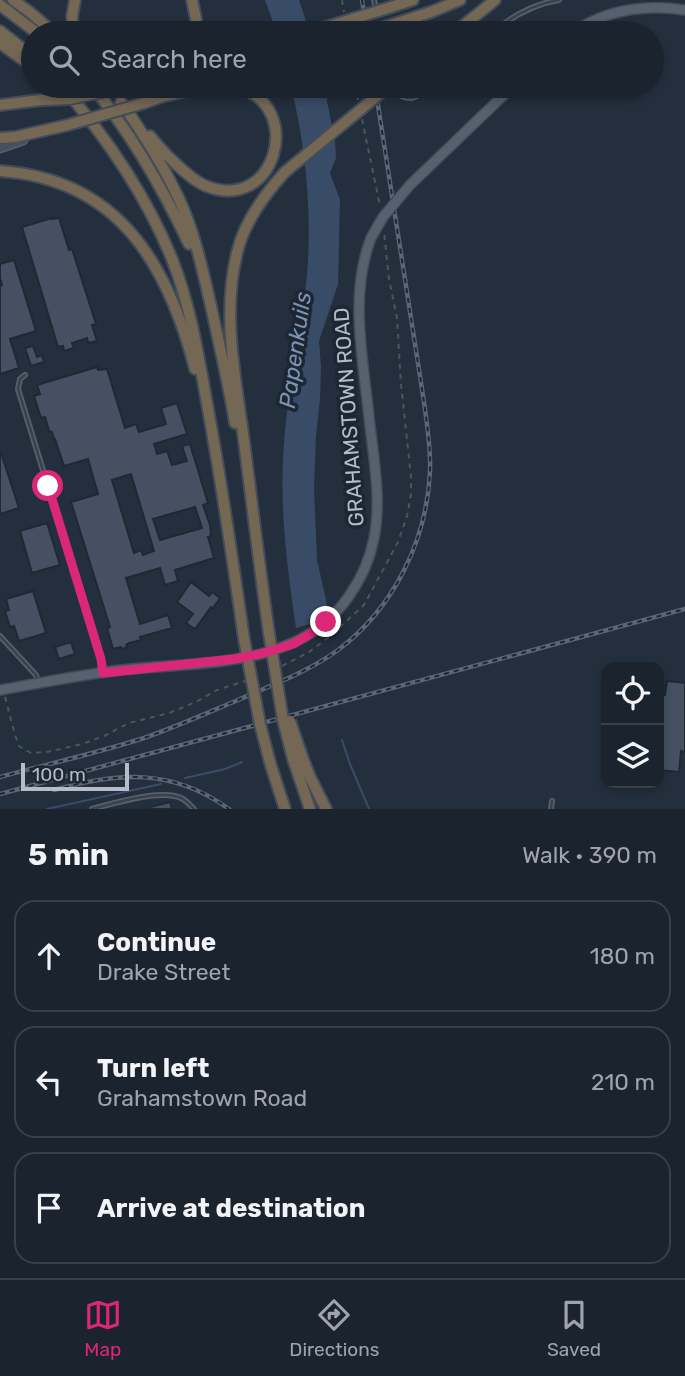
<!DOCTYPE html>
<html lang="en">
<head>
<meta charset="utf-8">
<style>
	body { margin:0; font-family:Rubik,sans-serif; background:#282f3a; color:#f1f3f6 }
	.controls { position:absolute; right:21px; bottom:21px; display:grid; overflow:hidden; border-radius:14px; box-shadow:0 4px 10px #0003 }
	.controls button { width:63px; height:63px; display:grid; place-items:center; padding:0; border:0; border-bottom:2px solid #39404a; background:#1b232e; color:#f1f3f6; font:35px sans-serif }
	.scale { position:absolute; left:21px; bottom:18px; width:108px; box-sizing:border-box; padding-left:7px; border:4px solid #b4bcc9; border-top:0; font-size:19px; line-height:24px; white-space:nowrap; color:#b4bcc9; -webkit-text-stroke:5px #1d2633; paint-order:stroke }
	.stop { position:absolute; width:21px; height:21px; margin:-16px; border:5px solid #db2777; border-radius:50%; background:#fff }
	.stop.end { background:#db2777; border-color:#fff; box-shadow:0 2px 7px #0008 }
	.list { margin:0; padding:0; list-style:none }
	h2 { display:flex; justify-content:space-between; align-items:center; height:91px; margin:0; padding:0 28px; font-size:30px }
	h2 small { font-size:23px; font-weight:400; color:#a0a4aa }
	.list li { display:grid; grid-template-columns:46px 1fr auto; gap:21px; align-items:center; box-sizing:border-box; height:112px; margin:0 14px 14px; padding:0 14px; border:2px solid #39404a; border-radius:21px }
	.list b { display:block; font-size:26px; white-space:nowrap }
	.list p { margin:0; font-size:23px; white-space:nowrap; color:#a0a4aa }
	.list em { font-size:23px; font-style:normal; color:#a0a4aa }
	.icon { flex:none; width:38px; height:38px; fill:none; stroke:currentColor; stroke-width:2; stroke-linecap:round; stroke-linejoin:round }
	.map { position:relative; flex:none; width:685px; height:809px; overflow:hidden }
	.search { position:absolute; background:#1b232e; box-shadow:0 4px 10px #0003; left:21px; right:21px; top:21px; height:77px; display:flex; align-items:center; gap:18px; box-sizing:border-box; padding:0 24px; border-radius:38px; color:#a0a4aa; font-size:26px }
	.sheet { height:469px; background:#1b232e }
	nav { display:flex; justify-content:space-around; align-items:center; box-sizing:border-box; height:98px; border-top:2px solid #39404a; background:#1b232e; font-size:19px; color:#a0a4aa }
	nav a { display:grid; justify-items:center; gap:4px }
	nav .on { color:#db2777 }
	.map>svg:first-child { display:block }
	.water { fill:#394c67 }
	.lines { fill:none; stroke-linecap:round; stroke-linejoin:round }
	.stream { stroke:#394c67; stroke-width:2 }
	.building { fill:#455162; stroke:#1f2835; stroke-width:2; fill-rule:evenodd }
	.lane-casing { stroke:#565f6c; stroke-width:6 }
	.secondary-casing { stroke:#565f6c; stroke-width:11 }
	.primary-casing { stroke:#414a57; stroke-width:12 }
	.highway-casing { stroke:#434c59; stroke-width:14 }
	.path { stroke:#44595c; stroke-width:2; stroke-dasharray:5 5; stroke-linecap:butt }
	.lane { stroke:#38414e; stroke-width:2.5 }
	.secondary { stroke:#465061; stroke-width:8 }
	.primary { stroke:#56606e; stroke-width:9 }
	.highway { stroke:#746855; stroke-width:10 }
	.rail-casing { stroke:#5a6575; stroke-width:4.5 }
	.rail { stroke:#1d2633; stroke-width:2; stroke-dasharray:5; stroke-linecap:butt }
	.primary-bridge-casing { stroke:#414a57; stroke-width:12; stroke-linecap:butt }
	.highway-bridge-casing { stroke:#434c59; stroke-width:14; stroke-linecap:butt }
	.primary-bridge { stroke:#56606e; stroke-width:9 }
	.highway-bridge { stroke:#746855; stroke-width:10 }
	.route { stroke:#db2777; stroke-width:9 }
	.labels { text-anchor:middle; stroke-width:7; stroke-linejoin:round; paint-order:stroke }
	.street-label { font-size:21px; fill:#b4bcc9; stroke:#1d2633 }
	.water-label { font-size:23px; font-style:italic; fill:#7c92b1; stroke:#1d2633 }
</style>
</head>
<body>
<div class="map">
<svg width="685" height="809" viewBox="0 0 685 809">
	<rect width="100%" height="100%" fill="#242f3e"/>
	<path class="water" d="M265 0H299L310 33H277Z
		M291 86H324L335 142 336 158 330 173 340 200 338 284 319 341 321 367 320 399 316 436 314 488 317 560 328 609 320 611 321 616 309 619 310 624 296 628C287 566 279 506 284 443 288 387 302 332 307 275 312 211 306 148 291 86Z"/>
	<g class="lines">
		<path class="stream" d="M342 740 350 764 369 809
			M185 778 225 769 242 762
			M47 809 161 784"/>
	</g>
	<path class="building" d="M52 218V219L59 218 69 250 72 249 96 324 92 325 97 341 88 343 87 338 72 343 74 348 64 351 63 346 58 347 22 227Z
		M14 260 36 331 10 339 19 368 0 374V286L2 285 0 278V264Z
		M33 346 37 357 42 355 44 362 31 366 25 348Z
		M97 367 98 370 107 369 125 428 136 424 139 432 166 424 161 408 177 403 187 434 154 444 157 454 167 451 172 465 187 461 182 446 190 444 208 503 203 505 210 525 211 536 208 537 214 558 175 570 178 581 165 585 160 568 126 578 140 624 168 615 172 628 140 637 141 640 129 643 126 645 127 647 122 649 121 647 113 649 107 628 110 627 71 502 98 494 88 459 64 466 55 439H54L52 432 49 431 45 417 41 418 34 396 40 394 37 385ZM131 474 154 551 143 555 141 550 134 553 112 480ZM195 507 202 528 160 540 153 519Z
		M1 453 19 508 0 514V454Z
		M47 523 60 565 32 573 20 531Z
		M191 582 209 596 212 592 220 598 213 608 211 607 195 629 186 623 193 614 177 602Z
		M33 591 46 633 19 641 14 626 10 627 5 611 9 610 6 599Z
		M71 642 75 654 59 659 55 647Z
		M667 681 685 683V752L681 751 679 772 659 770V695H665Z
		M170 802 172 809H150V807Z"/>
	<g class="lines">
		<defs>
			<path id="lane" d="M374 0 376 10
				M492 33C512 16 533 4 559 0
				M392 90C409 104 417 98 431 86
				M25 375 20 379 18 389 101 659 103 670
				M0 636 36 675 38 681
				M92 809C114 803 160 789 181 798 187 801 190 805 194 809
				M551 809 552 801"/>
			<path id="secondary" d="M0 148 23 140"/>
			<path id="primary" d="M572 33C605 10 645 4 685 10
				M410 185 513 86
				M0 690C40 683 80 675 121 670 198 661 300 670 349 596 361 579 370 559 374 538 382 500 373 455 369 417 363 358 349 295 371 238"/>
			<path id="highway" d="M13 0 31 13 54 33
				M192 0 196 19 195 33
				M0 5 37 33
				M388 8 413 0
				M391 25 431 12 460 0
				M0 31 33 57
				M74 33 72 17 75 0
				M454 33 495 0
				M0 43 33 67
				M62 86C107 138 146 195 172 259 191 307 199 359 208 409 222 485 233 562 244 639
				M92 86C132 134 162 187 189 244
				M121 102C143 133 163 165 179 199 194 231 202 267 210 302 219 342 228 382 235 423
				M144 103 170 94
				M0 105 41 100
				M150 136C161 150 190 180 206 186 276 214 304 107 240 88 216 81 189 91 165 96
				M0 138 15 137 68 125
				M0 171C119 179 168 265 195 369
				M269 633C260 572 253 510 245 449 237 384 221 317 237 253 244 222 264 195 285 172
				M293 759 310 809
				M303 759 310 777 326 809
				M271 766 285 809"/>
		</defs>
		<use href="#lane" class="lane-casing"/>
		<use href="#secondary" class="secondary-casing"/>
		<use href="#primary" class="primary-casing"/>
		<use href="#highway" class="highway-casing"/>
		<path class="path" d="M342 0 344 12
			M356 86 358 100
			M362 119 380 206
			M282 666 309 652 329 637 364 605 398 542 407 516 411 494V477L401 384 397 318 389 279 384 232
			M5 697 15 735 19 746 31 753 47 752 82 744 104 736 129 723 169 713 196 702 217 690 245 681"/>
		<use href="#lane" class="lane"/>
		<use href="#secondary" class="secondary"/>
		<use href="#primary" class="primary"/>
		<use href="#highway" class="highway"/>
		<defs>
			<path id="rail" d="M362 0 367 33
				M0 777C48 764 97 753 144 738 176 727 207 713 238 700 272 685 308 672 338 650 394 608 427 540 430 471 431 448 427 425 424 402L375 86
				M54 790C119 772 172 768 229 809
				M0 794 685 609"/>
		</defs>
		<use href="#rail" class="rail-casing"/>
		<use href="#rail" class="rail"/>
		<defs>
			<path id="primary-bridge" d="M371 238 383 217 410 185"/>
			<path id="highway-bridge" d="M307 33 388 8
				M365 33 391 25
				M41 100 69 99 127 87
				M68 125 144 103
				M285 172 389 86
				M269 633 283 720 293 759
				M244 639 260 724 271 766
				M290 721 303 759"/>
		</defs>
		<use href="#primary-bridge" class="primary-bridge-casing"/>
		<use href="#highway-bridge" class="highway-bridge-casing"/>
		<use href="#primary-bridge" class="primary-bridge"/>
		<use href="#highway-bridge" class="highway-bridge"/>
	</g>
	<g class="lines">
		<path class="route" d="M48 486 101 659 103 673 234 659 260 654 293 644 310 634 326 622"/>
	</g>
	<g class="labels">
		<g class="street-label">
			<text transform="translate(349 417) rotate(-94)" y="7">GRAHAMSTOWN ROAD</text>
		</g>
		<g class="water-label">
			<text transform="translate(295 350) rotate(-82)" y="8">Papenkuils</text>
		</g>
	</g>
</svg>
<div class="controls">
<button><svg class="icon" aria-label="locate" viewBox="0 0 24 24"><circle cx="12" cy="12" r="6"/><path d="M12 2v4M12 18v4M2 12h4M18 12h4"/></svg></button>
<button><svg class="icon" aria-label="layers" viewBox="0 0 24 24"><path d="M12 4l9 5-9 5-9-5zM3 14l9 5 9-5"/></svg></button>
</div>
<div class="scale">100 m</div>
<div class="stop" style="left:48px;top:486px"></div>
<div class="stop end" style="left:326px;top:622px"></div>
<div class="search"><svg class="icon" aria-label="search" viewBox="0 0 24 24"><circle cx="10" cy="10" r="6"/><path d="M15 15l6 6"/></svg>Search here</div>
</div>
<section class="sheet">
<h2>5 min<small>Walk · 390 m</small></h2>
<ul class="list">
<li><svg class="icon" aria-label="ahead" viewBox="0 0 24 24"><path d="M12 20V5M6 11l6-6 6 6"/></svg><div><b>Continue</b><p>Drake Street</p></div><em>180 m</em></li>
<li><svg class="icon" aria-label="left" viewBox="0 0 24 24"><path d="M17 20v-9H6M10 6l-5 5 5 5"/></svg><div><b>Turn left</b><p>Grahamstown Road</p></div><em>210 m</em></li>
<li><svg class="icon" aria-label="arrive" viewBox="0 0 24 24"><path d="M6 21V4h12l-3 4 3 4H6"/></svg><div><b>Arrive at destination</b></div></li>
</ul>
</section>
<nav>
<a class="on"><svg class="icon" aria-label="map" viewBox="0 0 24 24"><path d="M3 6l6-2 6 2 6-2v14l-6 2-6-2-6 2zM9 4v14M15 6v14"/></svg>Map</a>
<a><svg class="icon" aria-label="directions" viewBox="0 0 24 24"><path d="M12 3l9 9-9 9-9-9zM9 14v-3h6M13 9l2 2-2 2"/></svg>Directions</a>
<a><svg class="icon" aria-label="saved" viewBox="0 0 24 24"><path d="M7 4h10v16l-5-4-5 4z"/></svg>Saved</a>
</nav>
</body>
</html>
